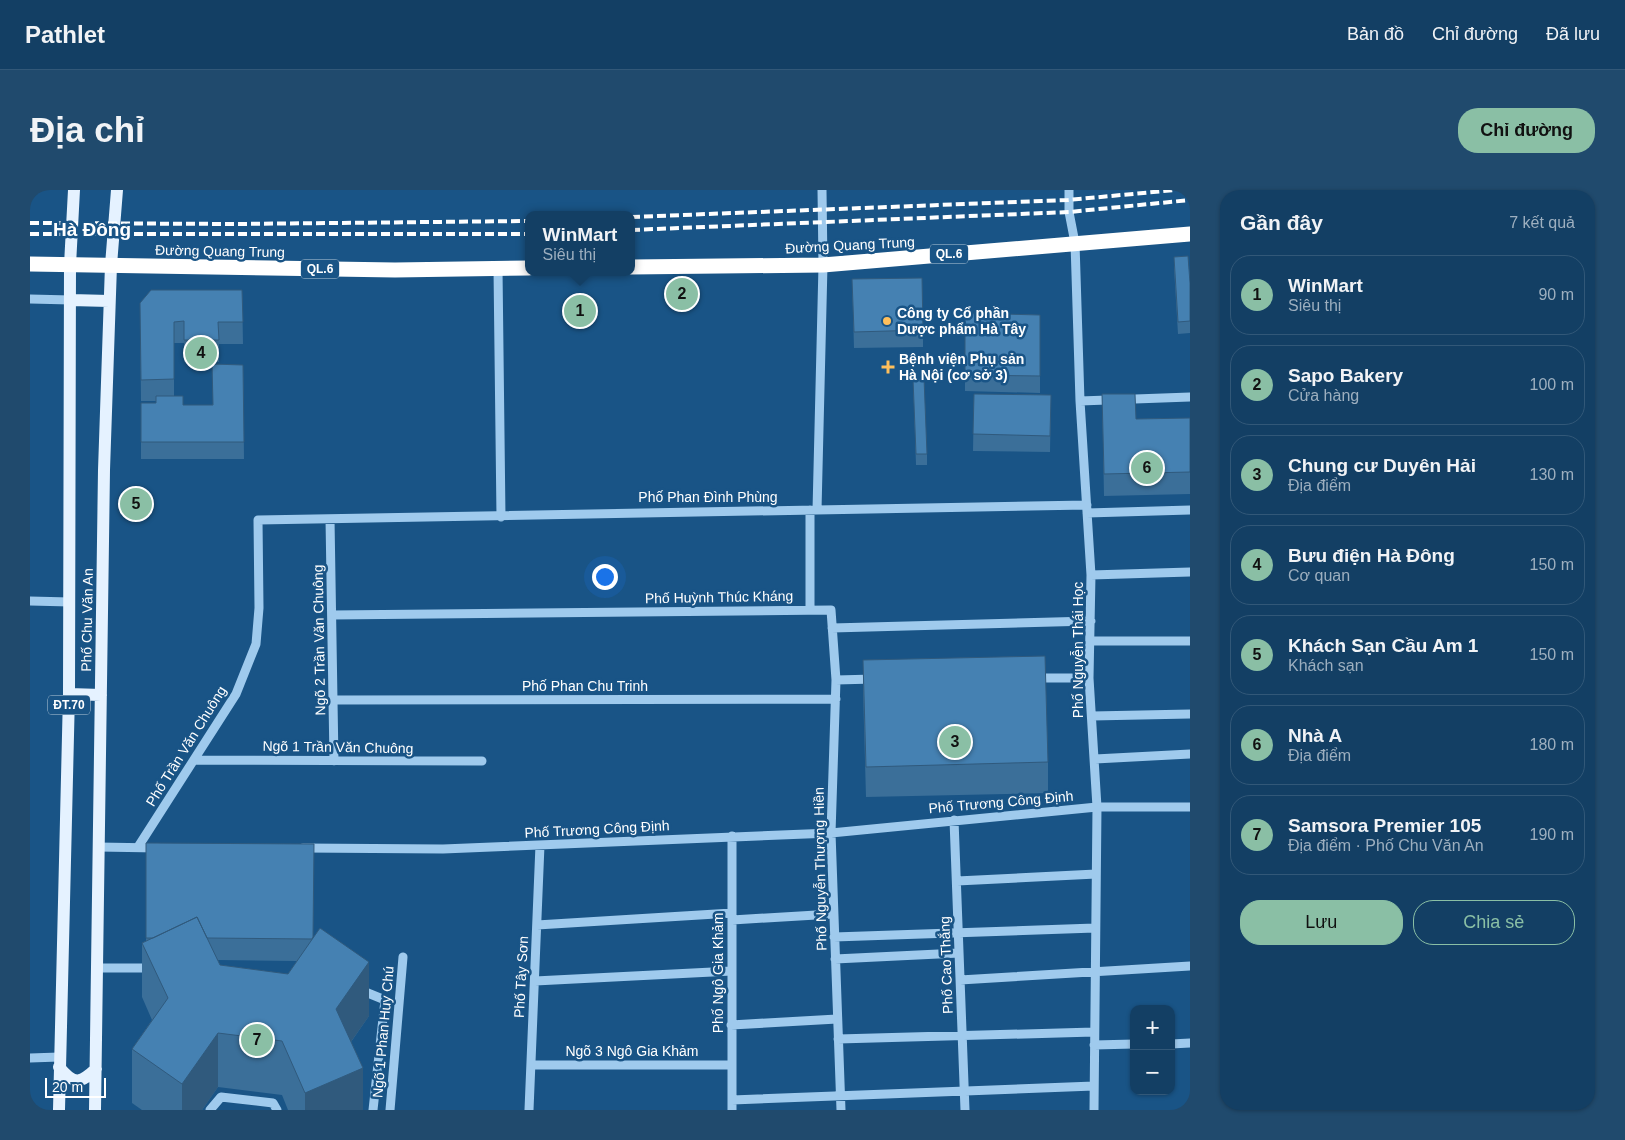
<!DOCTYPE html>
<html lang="vi">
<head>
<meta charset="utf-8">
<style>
	body { margin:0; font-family:Arial,sans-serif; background:#204a6d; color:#f1f3f6 }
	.controls { position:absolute; right:15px; bottom:15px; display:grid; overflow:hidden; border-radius:10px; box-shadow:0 1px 4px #0004 }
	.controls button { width:45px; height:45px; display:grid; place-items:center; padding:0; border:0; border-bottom:1px solid #325878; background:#133f64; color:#f1f3f6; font:25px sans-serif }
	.scale { position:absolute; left:15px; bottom:12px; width:61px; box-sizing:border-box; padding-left:5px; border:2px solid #fff; border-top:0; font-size:14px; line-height:18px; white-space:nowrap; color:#fff; -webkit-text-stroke:4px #195486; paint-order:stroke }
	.you { position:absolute; left:574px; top:386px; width:18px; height:18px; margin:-12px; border:4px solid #fff; border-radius:50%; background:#1a73e8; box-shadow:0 0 0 8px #1a73e833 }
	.badge { display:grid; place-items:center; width:32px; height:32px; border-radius:50%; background:#8abfa5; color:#111; font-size:16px; font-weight:700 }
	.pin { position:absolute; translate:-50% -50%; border:2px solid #fff; box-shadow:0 1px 5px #0006 }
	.popup { position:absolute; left:495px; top:21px; width:110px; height:65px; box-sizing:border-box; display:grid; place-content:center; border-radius:10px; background:#133f64; filter:drop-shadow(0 1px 4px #0005); font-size:16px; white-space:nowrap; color:#9dafbf }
	.popup b { font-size:19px; color:#f1f3f6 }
	.popup::after { content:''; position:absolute; left:50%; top:100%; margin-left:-10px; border:10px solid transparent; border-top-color:#133f64 }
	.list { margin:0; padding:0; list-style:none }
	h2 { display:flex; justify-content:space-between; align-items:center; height:65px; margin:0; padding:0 20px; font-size:21px }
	h2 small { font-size:16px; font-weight:400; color:#9dafbf }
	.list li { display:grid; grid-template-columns:32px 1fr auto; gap:15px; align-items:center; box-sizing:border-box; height:80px; margin:0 10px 10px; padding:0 10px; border:1px solid #325878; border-radius:20px }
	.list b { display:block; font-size:19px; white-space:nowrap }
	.list p { margin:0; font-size:16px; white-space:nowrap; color:#9dafbf }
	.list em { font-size:16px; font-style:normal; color:#9dafbf }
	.actions { display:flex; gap:10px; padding:15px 20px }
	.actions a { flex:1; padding:11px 0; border:1px solid #8abfa5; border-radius:20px; text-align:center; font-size:18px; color:#8abfa5 }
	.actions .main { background:#8abfa5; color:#111 }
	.map { position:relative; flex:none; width:1160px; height:920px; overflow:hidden; border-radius:20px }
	header { display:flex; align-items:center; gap:30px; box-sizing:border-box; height:70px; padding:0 25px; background:#133f64; border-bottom:1px solid #325878 }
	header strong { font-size:24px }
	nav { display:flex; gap:28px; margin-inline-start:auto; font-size:18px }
	.intro { display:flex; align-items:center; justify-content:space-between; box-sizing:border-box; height:120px; padding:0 30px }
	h1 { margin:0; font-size:35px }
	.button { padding:12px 22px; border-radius:20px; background:#8abfa5; color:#111; font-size:18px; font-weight:700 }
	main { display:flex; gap:30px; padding:0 30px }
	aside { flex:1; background:#133f64; border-radius:20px; box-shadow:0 1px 4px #0004 }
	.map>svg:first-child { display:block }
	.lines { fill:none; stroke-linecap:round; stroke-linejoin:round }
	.minor { stroke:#9fcaed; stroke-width:9 }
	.major { stroke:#e5f2ff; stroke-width:12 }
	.highway { stroke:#fff; stroke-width:15 }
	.rail { stroke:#fff; stroke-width:4; stroke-dasharray:9 4; stroke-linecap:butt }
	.wall { fill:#3b6f99; fill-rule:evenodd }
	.shaded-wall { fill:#305a7d }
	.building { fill:#4581b2; stroke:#305a7d }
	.poi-dot { fill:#ffbf5b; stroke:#195486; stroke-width:2 }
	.labels { text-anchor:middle; stroke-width:5; stroke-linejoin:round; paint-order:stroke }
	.shield { fill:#195486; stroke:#baccdb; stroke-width:1 }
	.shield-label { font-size:12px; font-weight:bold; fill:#fff }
	.street-label { font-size:14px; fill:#fff; stroke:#195486 }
	.poi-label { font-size:14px; font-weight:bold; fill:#fff; stroke:#195486; text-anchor:start }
	.district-label { font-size:19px; font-weight:bold; fill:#fff; stroke:#195486 }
</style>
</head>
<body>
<header>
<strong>Pathlet</strong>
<nav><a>Bản đồ</a><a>Chỉ đường</a><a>Đã lưu</a></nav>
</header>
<div class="intro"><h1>Địa chỉ</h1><a class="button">Chỉ đường</a></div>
<main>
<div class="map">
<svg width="1160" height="920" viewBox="0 0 1160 920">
	<rect width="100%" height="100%" fill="#195486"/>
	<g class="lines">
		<path class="minor" d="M1039 0V22L1045 53 1050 211 1061 385 1059 488 1067 617 1064 920
			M468 79 471 327
			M0 109 41 110
			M1050 211 1160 207
			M780 320V420
			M787 320 793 75 792 0
			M1057 323 1160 320
			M300 329 304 571
			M1061 385 1160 382
			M0 411 40 412
			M302 425 801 420 806 490 801 643 811 920
			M802 438 1061 431
			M1060 451H1160
			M1005 488H1059
			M806 490 844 489
			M304 510 806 509
			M1062 526 1160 524
			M1065 569 1160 564
			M164 570 452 571
			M924 630 935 920
			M68 657 128 658
			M108 657 206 504 226 454 229 418 228 330 1057 315
			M273 658 413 659 801 643 1067 617H1160
			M927 691 1066 684
			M702 730 803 724
			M507 735 702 723
			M804 747 1065 738
			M805 769 929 763
			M68 778H124
			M930 790 1160 776
			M505 791 702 781
			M328 799 355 810 343 920
			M701 835 807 829
			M808 849 1064 842
			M1141 854 1160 853
			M1064 855 1104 854
			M0 868 29 867
			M501 875H702
			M702 910 1064 896
			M180 920 191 907 243 913 247 920
			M360 920 373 767
			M499 920 510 655
			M702 920V646"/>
		<path class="major" d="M41 110 79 111
			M39 504 71 505
			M29 877C44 895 50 894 66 879
			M29 920 39 504 40 75 44 0
			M65 920 74 280 81 75 87 0"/>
		<path class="highway" d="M0 74 365 80 499 78
			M601 77 793 75 1160 44"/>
		<path class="rail" d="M601 27 1038 10 1145 0
			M0 33 206 34 499 31
			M601 40 1039 22 1160 10
			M0 44H499"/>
	</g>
	<path class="wall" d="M1144 67 1160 93V143L1148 144 1144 78Z
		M822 89 893 140V157L824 158Z
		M212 100 213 154H189V172H154V153H144V206L153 215H182L213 175 214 269H111V213H126V211H111L110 113Z
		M935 123 1010 125V203L935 201Z
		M883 189 897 264V275H886Z
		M944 204 1021 205 1020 262 943 261Z
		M1072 204 1106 229 1160 228V304L1074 306Z
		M833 470 1018 572V603L836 607 833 501Z
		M116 653 283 747 339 826 321 852 333 920H258L252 905 188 897 172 920H112L102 913V859L122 830 112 807V753L116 751ZM188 770 267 771 258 784 190 775Z"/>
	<path class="shaded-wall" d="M339 772V826L306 873V819Z
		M188 843V897L172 920H152V894Z
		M333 878V920H275V903Z"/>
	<path class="building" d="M1158 66 1160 93V131L1148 132 1144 67Z
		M892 88 893 140 824 142 822 89Z
		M121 100H212L213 132H188L189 150H154V131L144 132V189L111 190 110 113Z
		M935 123 1010 125V186L935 185Z
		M182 174 213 175 214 252H111V213H126V206H153V215H183Z
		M894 188 897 264H886L883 189Z
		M944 204 1021 205 1020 246 943 244Z
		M1072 204H1105L1106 229 1160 228V282L1074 284Z
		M1015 466 1018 572 836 577 833 470Z
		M116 653 284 654 283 747 282 749 177 748 167 727 123 748H116Z
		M167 727 190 775 258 784 290 738 339 772 306 819 333 878 275 903 252 851 188 843 152 894 102 859 138 808 112 753Z"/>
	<g class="poi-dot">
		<circle cx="857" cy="131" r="5"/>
		<path d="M855.5 169.5h5v5h5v5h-5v5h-5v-5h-5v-5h5z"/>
	</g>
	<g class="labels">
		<g class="shield">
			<rect x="900" y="54.5" width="38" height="19" rx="4"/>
			<rect x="271" y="69.5" width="38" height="19" rx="4"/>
			<rect x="18" y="505.5" width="42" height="19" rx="4"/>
		</g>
		<g class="shield-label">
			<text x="919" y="68">QL.6</text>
			<text x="290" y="83">QL.6</text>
			<text x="39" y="519">ĐT.70</text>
		</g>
		<g class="street-label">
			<text transform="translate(820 55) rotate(-3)" y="5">Đường Quang Trung</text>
			<text transform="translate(190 61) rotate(1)" y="5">Đường Quang Trung</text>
			<text x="678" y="312">Phố Phan Đình Phùng</text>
			<text transform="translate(689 407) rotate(-1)" y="5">Phố Huỳnh Thúc Kháng</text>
			<text transform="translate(57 430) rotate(-89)" y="5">Phố Chu Văn An</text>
			<text transform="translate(289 450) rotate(-91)" y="5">Ngõ 2 Trần Văn Chuông</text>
			<text transform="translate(1048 460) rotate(-90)" y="5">Phố Nguyễn Thái Học</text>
			<text x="555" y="501">Phố Phan Chu Trinh</text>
			<text transform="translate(156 556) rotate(-58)" y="5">Phố Trần Văn Chuông</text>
			<text transform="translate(308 557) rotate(1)" y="5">Ngõ 1 Trần Văn Chuông</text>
			<text transform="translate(971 612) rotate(-5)" y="5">Phố Trương Công Định</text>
			<text transform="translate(567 639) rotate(-3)" y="5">Phố Trương Công Định</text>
			<text transform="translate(790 679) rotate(-91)" y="5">Phố Nguyễn Thượng Hiền</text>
			<text transform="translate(916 775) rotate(-92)" y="5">Phố Cao Thắng</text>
			<text transform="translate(688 783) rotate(-90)" y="5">Phố Ngô Gia Khảm</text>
			<text transform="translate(491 787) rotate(-87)" y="5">Phố Tây Sơn</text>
			<text transform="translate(353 842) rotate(-85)" y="5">Ngõ 1 Phan Huy Chú</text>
			<text x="602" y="866">Ngõ 3 Ngô Gia Khảm</text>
		</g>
		<g class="poi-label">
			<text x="867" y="128">Công ty Cổ phần<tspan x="867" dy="16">Dược phẩm Hà Tây</tspan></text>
			<text x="869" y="174">Bệnh viện Phụ sản<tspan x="869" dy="16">Hà Nội (cơ sở 3)</tspan></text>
		</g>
		<g class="district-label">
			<text x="62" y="46">Hà Đông</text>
		</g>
	</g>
</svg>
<div class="controls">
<button>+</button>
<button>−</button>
</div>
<div class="scale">20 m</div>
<div class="you"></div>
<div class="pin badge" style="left:550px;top:121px">1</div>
<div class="popup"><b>WinMart</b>Siêu thị</div>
<div class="pin badge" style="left:652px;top:104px">2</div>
<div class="pin badge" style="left:925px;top:552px">3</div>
<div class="pin badge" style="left:171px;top:163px">4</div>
<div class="pin badge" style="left:106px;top:314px">5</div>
<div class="pin badge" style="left:1117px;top:278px">6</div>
<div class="pin badge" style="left:227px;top:850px">7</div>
</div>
<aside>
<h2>Gần đây<small>7 kết quả</small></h2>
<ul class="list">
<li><span class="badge">1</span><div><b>WinMart</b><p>Siêu thị</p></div><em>90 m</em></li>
<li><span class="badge">2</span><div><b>Sapo Bakery</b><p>Cửa hàng</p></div><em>100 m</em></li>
<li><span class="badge">3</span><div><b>Chung cư Duyên Hải</b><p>Địa điểm</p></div><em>130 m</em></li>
<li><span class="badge">4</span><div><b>Bưu điện Hà Đông</b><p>Cơ quan</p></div><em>150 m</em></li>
<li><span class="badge">5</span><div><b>Khách Sạn Cầu Am 1</b><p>Khách sạn</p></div><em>150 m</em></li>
<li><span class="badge">6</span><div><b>Nhà A</b><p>Địa điểm</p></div><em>180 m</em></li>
<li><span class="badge">7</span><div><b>Samsora Premier 105</b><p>Địa điểm · Phố Chu Văn An</p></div><em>190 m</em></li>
</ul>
<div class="actions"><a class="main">Lưu</a><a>Chia sẻ</a></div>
</aside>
</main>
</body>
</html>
